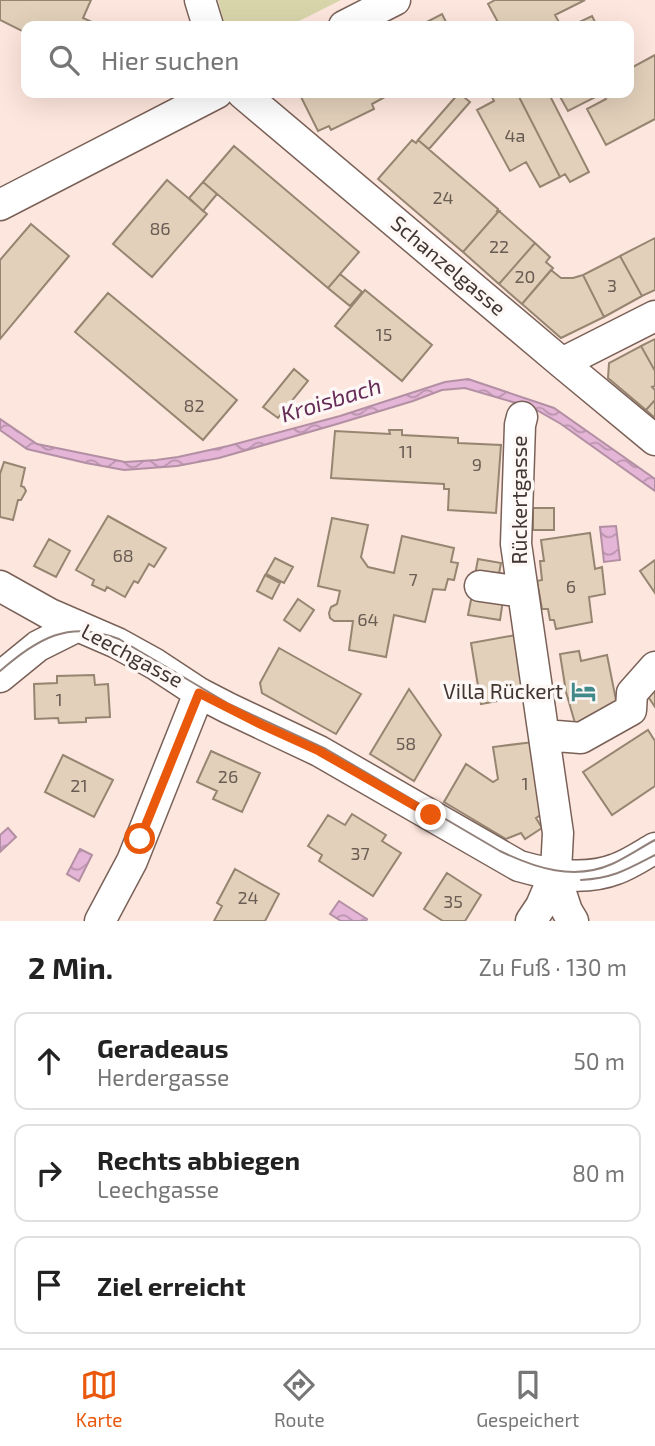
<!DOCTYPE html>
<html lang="de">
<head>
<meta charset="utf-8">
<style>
	body { margin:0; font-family:"Exo 2",sans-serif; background:#f6f6f6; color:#222 }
	.stop { position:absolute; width:21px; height:21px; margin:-16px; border:5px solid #ea580c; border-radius:50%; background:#fff }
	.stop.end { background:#ea580c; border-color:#fff; box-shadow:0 2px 7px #0008 }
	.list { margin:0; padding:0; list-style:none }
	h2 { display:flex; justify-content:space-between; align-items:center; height:91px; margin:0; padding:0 28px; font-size:30px }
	h2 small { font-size:23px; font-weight:400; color:#767676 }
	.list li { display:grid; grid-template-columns:46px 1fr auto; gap:21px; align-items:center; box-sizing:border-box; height:98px; margin:0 14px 14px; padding:0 14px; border:2px solid #e0e0e0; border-radius:14px }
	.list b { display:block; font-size:26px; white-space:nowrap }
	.list p { margin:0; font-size:23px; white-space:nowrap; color:#767676 }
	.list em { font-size:23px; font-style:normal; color:#767676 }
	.icon { flex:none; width:38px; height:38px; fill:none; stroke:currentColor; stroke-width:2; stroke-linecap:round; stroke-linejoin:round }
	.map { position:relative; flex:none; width:655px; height:921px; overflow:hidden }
	.search { position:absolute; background:#fff; box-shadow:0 7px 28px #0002; left:21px; right:21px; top:21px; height:77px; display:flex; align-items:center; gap:18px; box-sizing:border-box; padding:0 24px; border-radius:14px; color:#767676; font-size:26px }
	.sheet { height:427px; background:#fff }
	nav { display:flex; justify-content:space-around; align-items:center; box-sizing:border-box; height:98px; border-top:2px solid #e0e0e0; background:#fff; font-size:19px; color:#767676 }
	nav a { display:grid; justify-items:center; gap:4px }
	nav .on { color:#ea580c }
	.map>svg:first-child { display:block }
	.park { fill:#d9d5ab }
	.water { fill:url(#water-waves); stroke:#b38fa4; stroke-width:2 }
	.building { fill:#e2d0ba; stroke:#968571; stroke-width:2 }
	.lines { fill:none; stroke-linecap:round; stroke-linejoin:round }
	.minor-casing { stroke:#7a6158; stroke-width:33 }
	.minor { stroke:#fff; stroke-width:30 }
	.tram { stroke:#92817b; stroke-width:2 }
	.route { stroke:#ea580c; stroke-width:9 }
	.labels { text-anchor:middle; stroke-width:7; stroke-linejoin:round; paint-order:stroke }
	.number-label { font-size:18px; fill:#695c53 }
	.street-label { font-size:21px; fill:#413531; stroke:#fdf7f5 }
	.poi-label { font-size:21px; fill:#413531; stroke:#fdf7f5; text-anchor:end }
	.water-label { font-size:23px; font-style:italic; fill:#652d58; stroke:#fdf7f5 }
</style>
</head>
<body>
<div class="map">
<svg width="655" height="921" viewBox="0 0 655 921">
	<defs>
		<pattern id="water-waves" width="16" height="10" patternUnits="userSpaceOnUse" patternTransform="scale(1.75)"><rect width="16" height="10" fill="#e4b5d6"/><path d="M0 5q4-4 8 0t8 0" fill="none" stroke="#ba94ae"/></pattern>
	</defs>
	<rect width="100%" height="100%" fill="#fde6dd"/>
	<path class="park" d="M218 0H341L289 26H225Z"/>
	<path class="water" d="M468 379 554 408 655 479V491L561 424 533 408 465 388 442 390 413 401 337 424 219 458 177 466 124 470 86 463 27 449 0 430V419L37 444 125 462 156 460 178 457 228 446 340 416 445 382Z
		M616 526 620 560 604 562 600 527Z
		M8 828 16 837 0 852V835Z
		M80 849 92 855 79 881 67 874Z
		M339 901 367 919 366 921H341L330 914Z"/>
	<path class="building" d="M0 0H91L83 18 92 22 91 26H26V33L0 20Z
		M495 0H585L555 15 561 26H500L488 4Z
		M442 14 448 26H419Z
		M592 16 597 26H571Z
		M655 55V119L606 145 587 109 606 99 603 93 568 111 558 93H629V69Z
		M299 93H392L372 104 374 109 331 130 329 126 318 131Z
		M459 93 470 102 429 149 418 140Z
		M490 93H517L560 177 540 187 526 162 510 171 477 110 494 101Z
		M517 93H556L550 96 589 172 570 182 565 174 560 177Z
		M412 140 416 143 418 140 498 209 497 211H499L463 252 378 179Z
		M234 146 359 252 328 288 203 182Z
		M167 180 207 214 152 277 113 244Z
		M203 182 217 194 203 211 189 198Z
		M499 211 535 243 499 284 463 252Z
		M31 224 69 256 0 339V260Z
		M655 238V290L642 296 620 256Z
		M535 243 550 257 546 262 553 268 522 304 499 284Z
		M620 256 642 296 604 317 583 275Z
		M551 270 561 278H573L583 275 604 317 561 338 522 304Z
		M340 274 362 292 350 306 328 288Z
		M365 290 432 345 402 381 335 326Z
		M108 293 237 400 203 440 75 332Z
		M655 339V371L641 346Z
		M641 346 655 371V386L652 387 655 390V400L646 410 608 378 609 363Z
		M294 369 308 381 278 418 263 407Z
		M655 400V418L646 410Z
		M389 430H402V435L458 438V443L501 445 496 513 448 510 449 489H444V484L331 478 335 431 390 434Z
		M4 462 25 468 21 486 24 487 26 491 21 500H18L13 520 0 517V474Z
		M533 508H554V530H533Z
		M108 516 166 548 154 567 149 564 138 583 134 581 125 597 107 587 105 591 92 585 94 580 76 570Z
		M332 518 368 525 361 557 368 567 394 573 402 536 454 548 451 562 458 563 454 580 448 579 445 590 433 589 425 622 394 615 386 657 349 650 353 621H334L330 618 329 613 331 607 337 604 340 591 318 586Z
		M590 533 595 569 602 567 605 594 589 597 592 622 556 629 554 620H550L548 609H542L537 581 542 580 540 561H544L541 540Z
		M49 539 70 551 56 577 34 566Z
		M275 558 293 567 284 583 266 574Z
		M478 559 501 563 498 579 475 575Z
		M655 560V593L640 571Z
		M265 575 280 583 272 599 257 591Z
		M472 595 503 600 500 620 468 615Z
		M298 599 314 610 300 631 284 620Z
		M516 635 526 696 481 704 471 643Z
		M279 648 361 694 336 734 262 693 260 683Z
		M579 651 581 661 607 655 617 705 577 730 566 692 560 654Z
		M94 675 95 685 108 684 110 717 86 718V722L59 723 58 718 35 719 34 684 57 683V676Z
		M655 681V707L643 689Z
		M409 689 441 735 414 781 370 754Z
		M648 730 655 741V786L612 815 583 772Z
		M533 742 545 812 536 818 542 828 525 839 521 833 506 839 444 802 466 764 493 782 498 779 493 747Z
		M211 751 260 773 242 812 213 799 217 791 197 782Z
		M63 755 113 780 94 817 45 792Z
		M352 814 386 835 382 841 401 853 373 896 319 861 322 855 308 846 328 815 345 825Z
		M235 869 279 894 265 921H214L222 906 217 903Z
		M447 873 481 895 465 921H443L424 909Z"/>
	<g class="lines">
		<defs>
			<path id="minor" d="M200 0 208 26
				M344 26 395 0
				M242 93 562 363 655 440
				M0 205 217 93
				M562 363 655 316
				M522 417 520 425 516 544 558 833 556 871 541 906 531 921
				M0 586 50 614 117 643 155 664 199 693 228 708 319 751 519 866C550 875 585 881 616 869 630 864 643 855 655 848
				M480 586 508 590 522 588
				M0 677 38 646 78 626
				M544 735 581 738 631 710 632 693 655 667
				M555 875 567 911 573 921
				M100 921 132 861 199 693"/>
		</defs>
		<use href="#minor" class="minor-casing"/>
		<use href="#minor" class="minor"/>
		<path class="tram" d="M0 671C38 639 68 619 119 639L229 704 326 749 500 851C535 868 574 881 612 864 627 857 640 848 655 840
			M581 880C614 878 628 869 655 855"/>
	</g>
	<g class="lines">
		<path class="route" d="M140 839 199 693 262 725 319 751 431 815"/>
	</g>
	<defs>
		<symbol id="hotel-bare" viewBox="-9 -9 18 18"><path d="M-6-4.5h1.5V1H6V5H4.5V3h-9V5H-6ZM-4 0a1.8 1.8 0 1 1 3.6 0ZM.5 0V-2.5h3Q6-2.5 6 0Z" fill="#41898a" stroke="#fdf7f5" stroke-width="2.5" paint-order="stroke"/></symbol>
	</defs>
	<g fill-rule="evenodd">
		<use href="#hotel-bare" x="566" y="674" width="35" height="35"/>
	</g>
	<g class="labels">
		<g class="number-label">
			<text x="515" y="142">4a</text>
			<text x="443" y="204">24</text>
			<text x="160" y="235">86</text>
			<text x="499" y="253">22</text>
			<text x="525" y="283">20</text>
			<text x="612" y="292">3</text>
			<text x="384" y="341">15</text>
			<text x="194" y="412">82</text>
			<text x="406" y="458">11</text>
			<text x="477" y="471">9</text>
			<text x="123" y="562">68</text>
			<text x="413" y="586">7</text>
			<text x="571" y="593">6</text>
			<text x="368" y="626">64</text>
			<text x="59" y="706">1</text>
			<text x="406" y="750">58</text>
			<text x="228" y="783">26</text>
			<text x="525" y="790">1</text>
			<text x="79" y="792">21</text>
			<text x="360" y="860">37</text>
			<text x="248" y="904">24</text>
			<text x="453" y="908">35</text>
		</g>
		<g class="street-label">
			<text transform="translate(448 266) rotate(40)" y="7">Schanzelgasse</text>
			<text transform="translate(520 500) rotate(-90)" y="7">Rückertgasse</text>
			<text transform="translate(132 656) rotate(28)" y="7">Leechgasse</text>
		</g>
		<g class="poi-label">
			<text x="563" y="699">Villa Rückert</text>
		</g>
		<g class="water-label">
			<text transform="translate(331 400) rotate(-17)" y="8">Kroisbach</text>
		</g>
	</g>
</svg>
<div class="stop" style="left:140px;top:839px"></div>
<div class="stop end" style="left:431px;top:815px"></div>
<div class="search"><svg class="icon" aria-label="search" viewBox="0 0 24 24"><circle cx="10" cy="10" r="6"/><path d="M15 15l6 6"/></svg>Hier suchen</div>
</div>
<section class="sheet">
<h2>2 Min.<small>Zu Fuß · 130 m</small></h2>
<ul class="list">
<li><svg class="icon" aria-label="ahead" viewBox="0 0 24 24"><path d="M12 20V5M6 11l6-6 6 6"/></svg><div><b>Geradeaus</b><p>Herdergasse</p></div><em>50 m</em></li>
<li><svg class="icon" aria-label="right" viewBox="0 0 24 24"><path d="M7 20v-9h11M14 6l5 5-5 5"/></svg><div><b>Rechts abbiegen</b><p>Leechgasse</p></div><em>80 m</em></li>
<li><svg class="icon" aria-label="arrive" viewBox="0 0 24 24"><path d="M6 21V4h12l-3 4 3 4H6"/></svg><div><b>Ziel erreicht</b></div></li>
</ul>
</section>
<nav>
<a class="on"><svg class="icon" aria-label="map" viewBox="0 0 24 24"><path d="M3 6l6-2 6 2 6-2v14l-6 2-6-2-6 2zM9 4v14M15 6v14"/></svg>Karte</a>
<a><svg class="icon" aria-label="directions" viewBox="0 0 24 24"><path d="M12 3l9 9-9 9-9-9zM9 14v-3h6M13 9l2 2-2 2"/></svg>Route</a>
<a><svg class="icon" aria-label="saved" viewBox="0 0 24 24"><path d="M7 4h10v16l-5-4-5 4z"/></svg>Gespeichert</a>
</nav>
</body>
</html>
